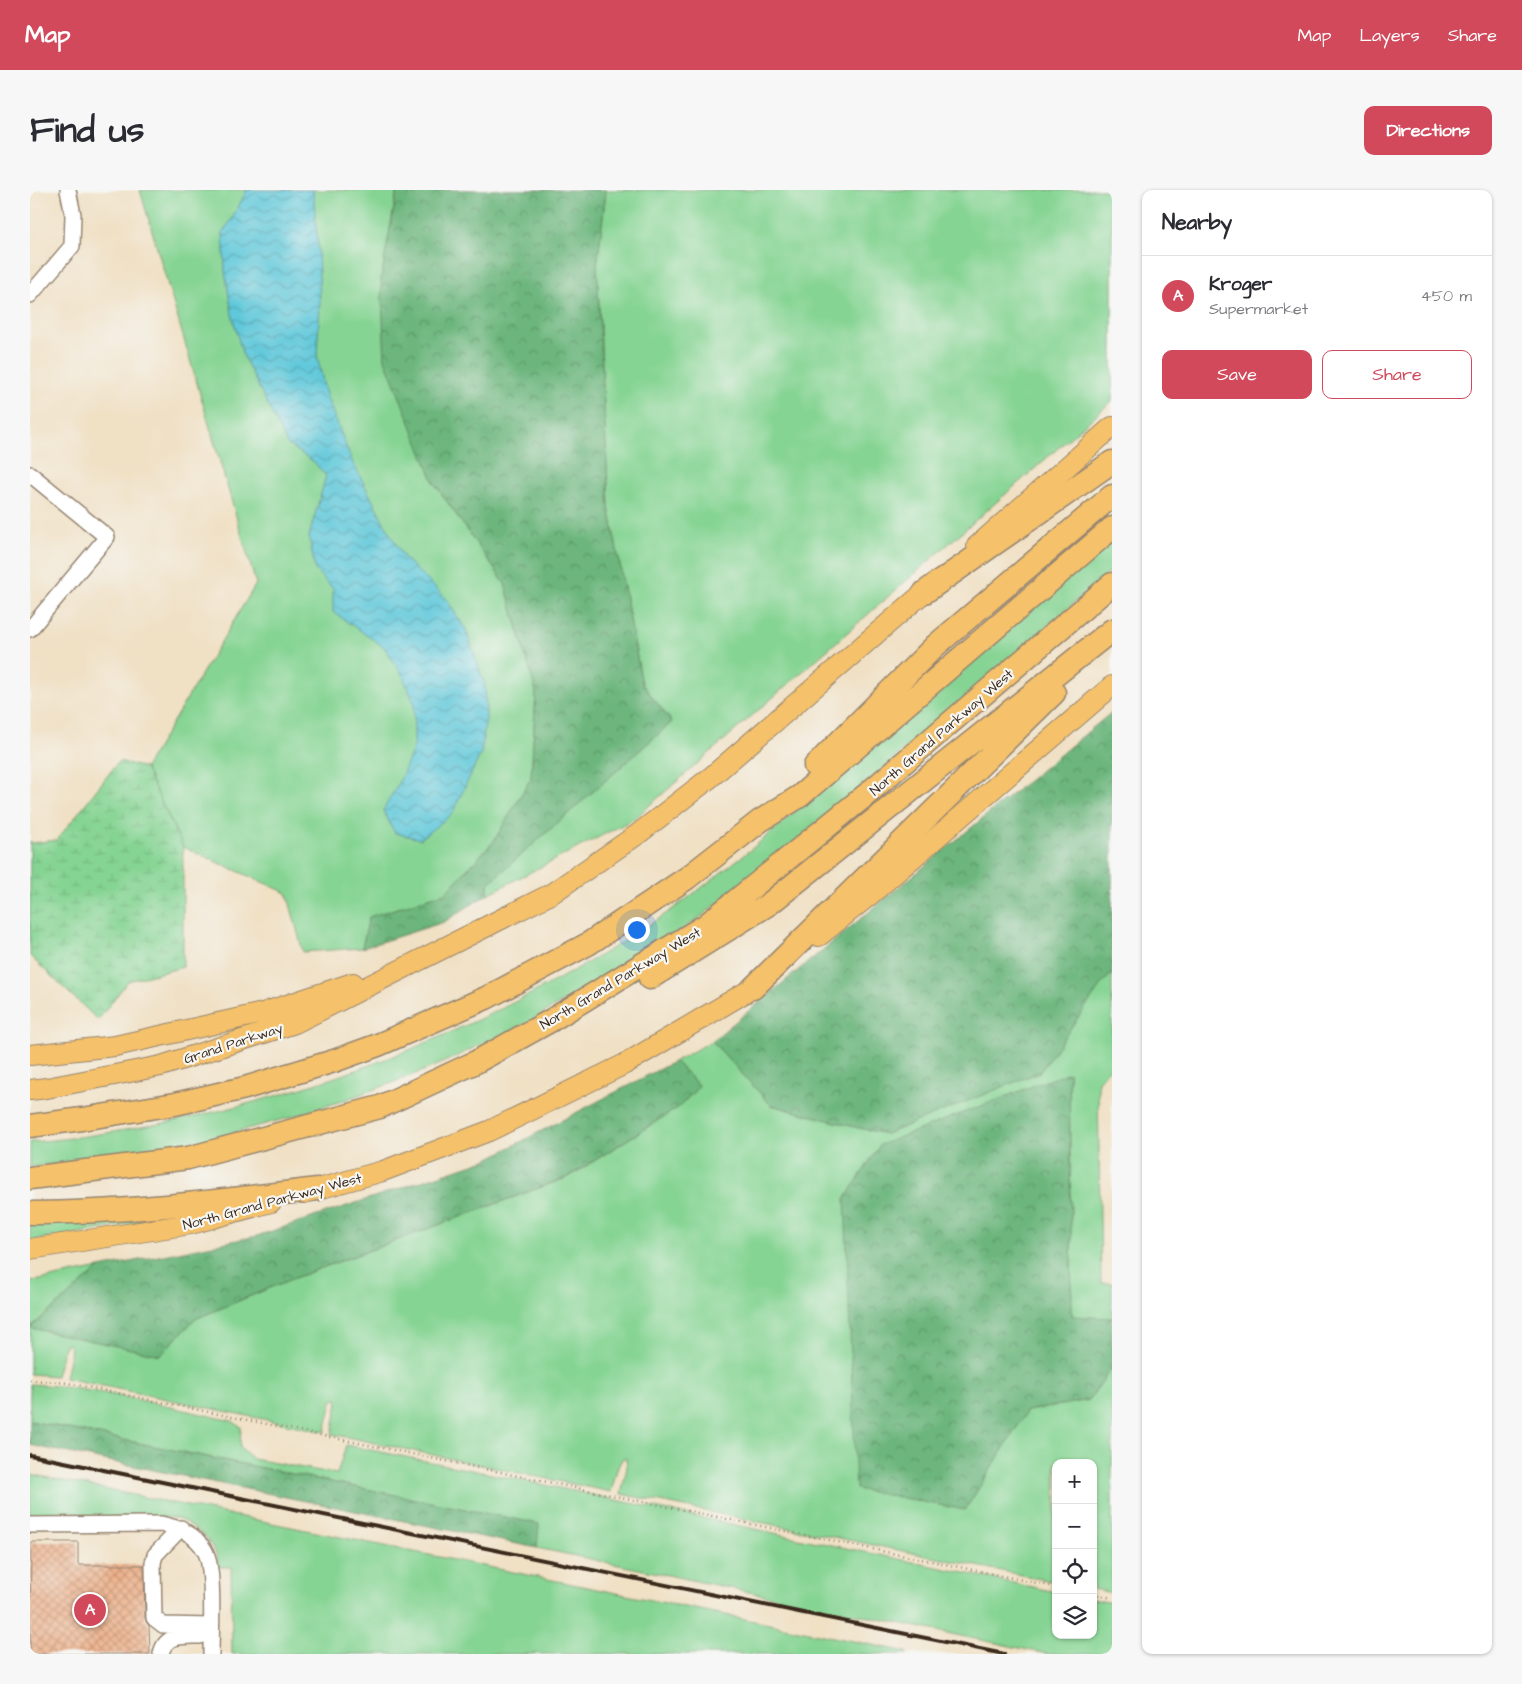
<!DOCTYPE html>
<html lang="en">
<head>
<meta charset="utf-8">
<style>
	body { margin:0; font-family:"Architects Daughter",sans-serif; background:#f7f7f7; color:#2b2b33 }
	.controls { position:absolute; right:15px; bottom:15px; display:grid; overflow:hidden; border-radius:10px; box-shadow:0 1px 4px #0004 }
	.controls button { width:45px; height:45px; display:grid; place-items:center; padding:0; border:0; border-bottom:1px solid #e1e1e2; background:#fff; color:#2b2b33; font:25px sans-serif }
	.you { position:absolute; left:606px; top:739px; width:18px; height:18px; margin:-12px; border:4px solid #fff; border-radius:50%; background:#1a73e8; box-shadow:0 0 0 8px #1a73e833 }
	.badge { display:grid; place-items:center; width:32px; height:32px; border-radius:50%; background:#d1495b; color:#fff; font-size:16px; font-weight:700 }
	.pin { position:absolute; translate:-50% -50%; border:2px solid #fff; box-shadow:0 1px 5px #0006 }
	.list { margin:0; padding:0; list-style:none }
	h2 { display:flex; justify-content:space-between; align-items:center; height:65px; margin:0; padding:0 20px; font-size:21px }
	h2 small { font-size:16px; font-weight:400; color:#7c7c81 }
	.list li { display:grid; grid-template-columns:32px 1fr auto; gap:15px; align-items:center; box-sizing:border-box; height:80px; padding:0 20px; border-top:1px solid #e1e1e2 }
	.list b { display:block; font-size:19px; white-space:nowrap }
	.list p { margin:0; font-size:16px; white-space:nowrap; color:#7c7c81 }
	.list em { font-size:16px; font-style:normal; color:#7c7c81 }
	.actions { display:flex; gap:10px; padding:15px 20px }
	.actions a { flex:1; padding:11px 0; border:1px solid #d1495b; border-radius:10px; text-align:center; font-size:18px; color:#d1495b }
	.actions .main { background:#d1495b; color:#fff }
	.icon { flex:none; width:28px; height:28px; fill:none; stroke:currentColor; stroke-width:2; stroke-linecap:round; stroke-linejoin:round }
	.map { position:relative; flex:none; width:1082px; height:1464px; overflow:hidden; border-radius:10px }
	header { display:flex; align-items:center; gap:30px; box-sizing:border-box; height:70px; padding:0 25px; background:#d1495b; color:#fff }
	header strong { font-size:24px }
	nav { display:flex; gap:28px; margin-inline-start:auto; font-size:18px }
	.intro { display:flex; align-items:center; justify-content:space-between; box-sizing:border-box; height:120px; padding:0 30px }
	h1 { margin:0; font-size:35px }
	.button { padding:12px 22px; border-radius:10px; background:#d1495b; color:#fff; font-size:18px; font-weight:700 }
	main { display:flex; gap:30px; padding:0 30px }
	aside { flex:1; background:#fff; border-radius:10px; box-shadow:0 1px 4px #0004 }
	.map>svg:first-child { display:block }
	.green { fill:#85d493; stroke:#607f58 }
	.forest { fill:url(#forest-crowns); stroke:#54704e }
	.wetland { fill:url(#wetland-marsh); stroke:#607f58 }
	.water { fill:url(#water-waves); stroke:#4d797c }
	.building { fill:url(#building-cross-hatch) }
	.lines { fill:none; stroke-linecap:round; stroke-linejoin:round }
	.minor-casing { stroke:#968571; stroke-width:18 }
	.major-casing { stroke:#968571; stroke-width:22 }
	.highway-casing { stroke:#968571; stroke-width:25 }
	.path { stroke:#968571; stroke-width:2.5; stroke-dasharray:1 4; stroke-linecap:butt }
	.minor { stroke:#fff; stroke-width:15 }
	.major { stroke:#f5c16b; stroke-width:20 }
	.highway { stroke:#f5c16b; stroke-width:22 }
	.rail { stroke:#3b2a1e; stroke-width:4 }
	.labels { text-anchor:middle; stroke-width:4.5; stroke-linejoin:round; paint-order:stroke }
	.street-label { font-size:14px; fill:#3b2a1e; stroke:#f6f6f2 }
</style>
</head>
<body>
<header>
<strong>Map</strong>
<nav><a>Map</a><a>Layers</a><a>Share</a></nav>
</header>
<div class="intro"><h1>Find us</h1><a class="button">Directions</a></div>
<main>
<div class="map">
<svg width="1082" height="1464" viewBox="0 0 1082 1464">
	<defs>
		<pattern id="forest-crowns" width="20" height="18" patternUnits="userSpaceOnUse" patternTransform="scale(1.25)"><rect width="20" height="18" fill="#6cb67d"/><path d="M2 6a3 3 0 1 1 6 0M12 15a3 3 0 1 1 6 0" fill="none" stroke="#5a9466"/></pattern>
		<pattern id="wetland-marsh" width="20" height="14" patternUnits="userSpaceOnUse" patternTransform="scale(1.25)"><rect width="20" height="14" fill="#85d493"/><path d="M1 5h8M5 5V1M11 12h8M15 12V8" fill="none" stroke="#74b67e"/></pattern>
		<pattern id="water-waves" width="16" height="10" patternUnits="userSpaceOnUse" patternTransform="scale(1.25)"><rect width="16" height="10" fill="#5fc8da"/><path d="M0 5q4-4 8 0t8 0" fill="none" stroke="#50a3b0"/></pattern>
		<pattern id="building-cross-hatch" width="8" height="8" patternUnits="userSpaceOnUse" patternTransform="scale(1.25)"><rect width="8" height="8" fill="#edb089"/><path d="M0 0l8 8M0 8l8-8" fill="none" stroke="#c18f6f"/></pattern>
	</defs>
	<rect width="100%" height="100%" fill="#f6f6f2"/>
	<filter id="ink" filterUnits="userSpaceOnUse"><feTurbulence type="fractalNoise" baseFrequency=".02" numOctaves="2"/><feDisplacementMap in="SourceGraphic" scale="10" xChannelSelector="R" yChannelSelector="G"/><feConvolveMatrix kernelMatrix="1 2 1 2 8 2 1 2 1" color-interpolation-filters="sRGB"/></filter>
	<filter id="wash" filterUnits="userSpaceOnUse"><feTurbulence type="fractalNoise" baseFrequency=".0096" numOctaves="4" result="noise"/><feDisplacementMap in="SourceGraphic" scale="20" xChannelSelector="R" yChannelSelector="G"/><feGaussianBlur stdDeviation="1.12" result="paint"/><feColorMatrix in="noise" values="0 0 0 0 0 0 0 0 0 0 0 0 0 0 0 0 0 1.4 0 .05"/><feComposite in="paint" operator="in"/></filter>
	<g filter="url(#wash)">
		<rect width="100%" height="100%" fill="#f0e0c4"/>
		<path class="green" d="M110 0H367L351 89 404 293 475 394 506 501 501 588 464 651 415 703 339 727 332 758 273 762 257 703 153 657 115 578 226 394Z
			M574 0H1082V211L604 629 458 704V694L642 532 612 494 579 317 567 76 576 1Z
			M1082 349V380L785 637 664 732 499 832 408 875 362 893 312 911 258 928 191 946 131 959 85 967 0 977V952C45 949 90 941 134 933 306 899 467 832 615 738 653 713 688 685 724 657Z
			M1082 783V876L1068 891 1071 1093H1082V1128L1042 1127 1039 882 935 1320 997 1221 1059 1210 1082 1177V1403L1063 1399V1273H1026V1392L591 1304 597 1278 596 1268H593L588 1276 581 1302 302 1244 308 1213 307 1209H304L302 1212 295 1242 35 1188 41 1160 39 1155 35 1154 26 1186 0 1184V1092L70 1078 1 1137 130 1165 165 1129 259 1090 539 987 649 917 669 896 645 871 682 851 741 915 825 937 856 944 1071 795Z
			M128 1028 129 1030 0 1051V1032Z
			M0 1194C69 1198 135 1216 202 1231L211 1237 210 1257 223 1269 307 1284 316 1255 491 1290 1026 1402V1445H1063V1409L1082 1413V1464H1018L507 1358 508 1334 0 1231Z
			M0 1284 877 1462V1464H202L201 1377H189L186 1364 176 1347 156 1332 144 1328 132 1327 0 1328Z"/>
		<path class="forest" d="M367 0H574L576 1 567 76 579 317 612 494 642 532 458 694V704L414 732 332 758 339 727 415 703 464 651 501 588 506 502 475 394 404 293 355 170 351 89Z
			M1082 522V783L1071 795 1010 882 856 944 825 937 741 915 682 851Z
			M645 871 669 896 649 917 538 987 259 1090 165 1129 130 1165 0 1138 70 1078 227 1046 458 969Z
			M1039 882 1042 1126 1082 1128V1177L1059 1210 997 1221 935 1320 826 1299 815 1009 850 955Z
			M0 1231 509 1334 507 1358 0 1255Z"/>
		<path class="wetland" d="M89 571 115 578 153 657V777L98 791 68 830 0 766V651L3 653 27 650Z"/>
		<path class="water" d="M217 0H283L288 57 290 114 287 165 296 205 321 269 358 340 375 369 415 407 436 440 455 495 456 527 451 563 422 624 390 649 365 643 353 621 371 588 384 556V513L372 484 354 457 303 422V399L285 380 279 346 296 286 284 272 257 254 212 163 202 124 195 82 193 42 202 29Z"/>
		<g id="blocks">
			<path class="building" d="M1 1352H48V1375H114L115 1428 119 1436 120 1464H0Z"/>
		</g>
	</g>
	<g filter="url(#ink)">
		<use href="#blocks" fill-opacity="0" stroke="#968571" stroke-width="1"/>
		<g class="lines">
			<defs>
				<path id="minor" d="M0 105 42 56 43 25 38 0
					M0 284 77 347 0 439
					M0 1335 131 1334C149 1338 165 1343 175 1361 185 1378 181 1442 181 1464
					M151 1338 125 1365 123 1373 124 1428 133 1435 181 1436
					M131 1464C135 1444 153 1446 170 1446"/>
				<path id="major" d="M947 356 1082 237
					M789 746 840 705 1082 496
					M0 865 85 856 233 823 323 793
					M0 900 17 898 131 876 265 833 521 704 608 644 681 587 906 392
					M274 1003 353 981 459 941 595 874 723 798 734 788
					M0 1059 161 1034 241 1012"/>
				<path id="highway" d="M895 402 1082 272
					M785 576 905 456 1082 306
					M620 788 739 714 1082 440
					M723 798 1024 503
					M0 936 52 929 145 914 215 898 304 871 348 855 456 808 558 754 657 688 730 631 770 606 1082 338
					M0 988 158 968 350 917 446 872 520 831 676 735 836 605 1082 394
					M0 1023C97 1023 193 1010 288 999"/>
			</defs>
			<use href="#minor" class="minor-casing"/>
			<use href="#major" class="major-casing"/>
			<use href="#highway" class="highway-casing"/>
			<path class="path" d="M0 1190 38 1193 1026 1397
				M1063 1404 1082 1408"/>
			<use href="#minor" class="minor"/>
			<use href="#major" class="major"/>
			<use href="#highway" class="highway"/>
			<path class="rail" d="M0 1265 974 1464"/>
		</g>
	</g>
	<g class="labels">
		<g class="street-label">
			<text transform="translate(911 542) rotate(-41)" y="5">North Grand Parkway West</text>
			<text transform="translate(590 788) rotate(-31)" y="5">North Grand Parkway West</text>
			<text transform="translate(203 853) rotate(-18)" y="5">Grand Parkway</text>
			<text transform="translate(242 1011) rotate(-15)" y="5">North Grand Parkway West</text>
		</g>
	</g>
</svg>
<div class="controls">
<button>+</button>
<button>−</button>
<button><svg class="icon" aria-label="locate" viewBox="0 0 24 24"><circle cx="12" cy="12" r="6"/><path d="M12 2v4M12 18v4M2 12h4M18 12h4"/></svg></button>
<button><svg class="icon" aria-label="layers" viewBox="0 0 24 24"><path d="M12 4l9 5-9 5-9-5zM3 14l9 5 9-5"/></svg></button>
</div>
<div class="you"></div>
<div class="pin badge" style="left:60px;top:1420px">A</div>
</div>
<aside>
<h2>Nearby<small></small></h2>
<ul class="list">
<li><span class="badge">A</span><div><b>Kroger</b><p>Supermarket</p></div><em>450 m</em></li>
</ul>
<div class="actions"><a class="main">Save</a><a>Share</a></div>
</aside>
</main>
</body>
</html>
